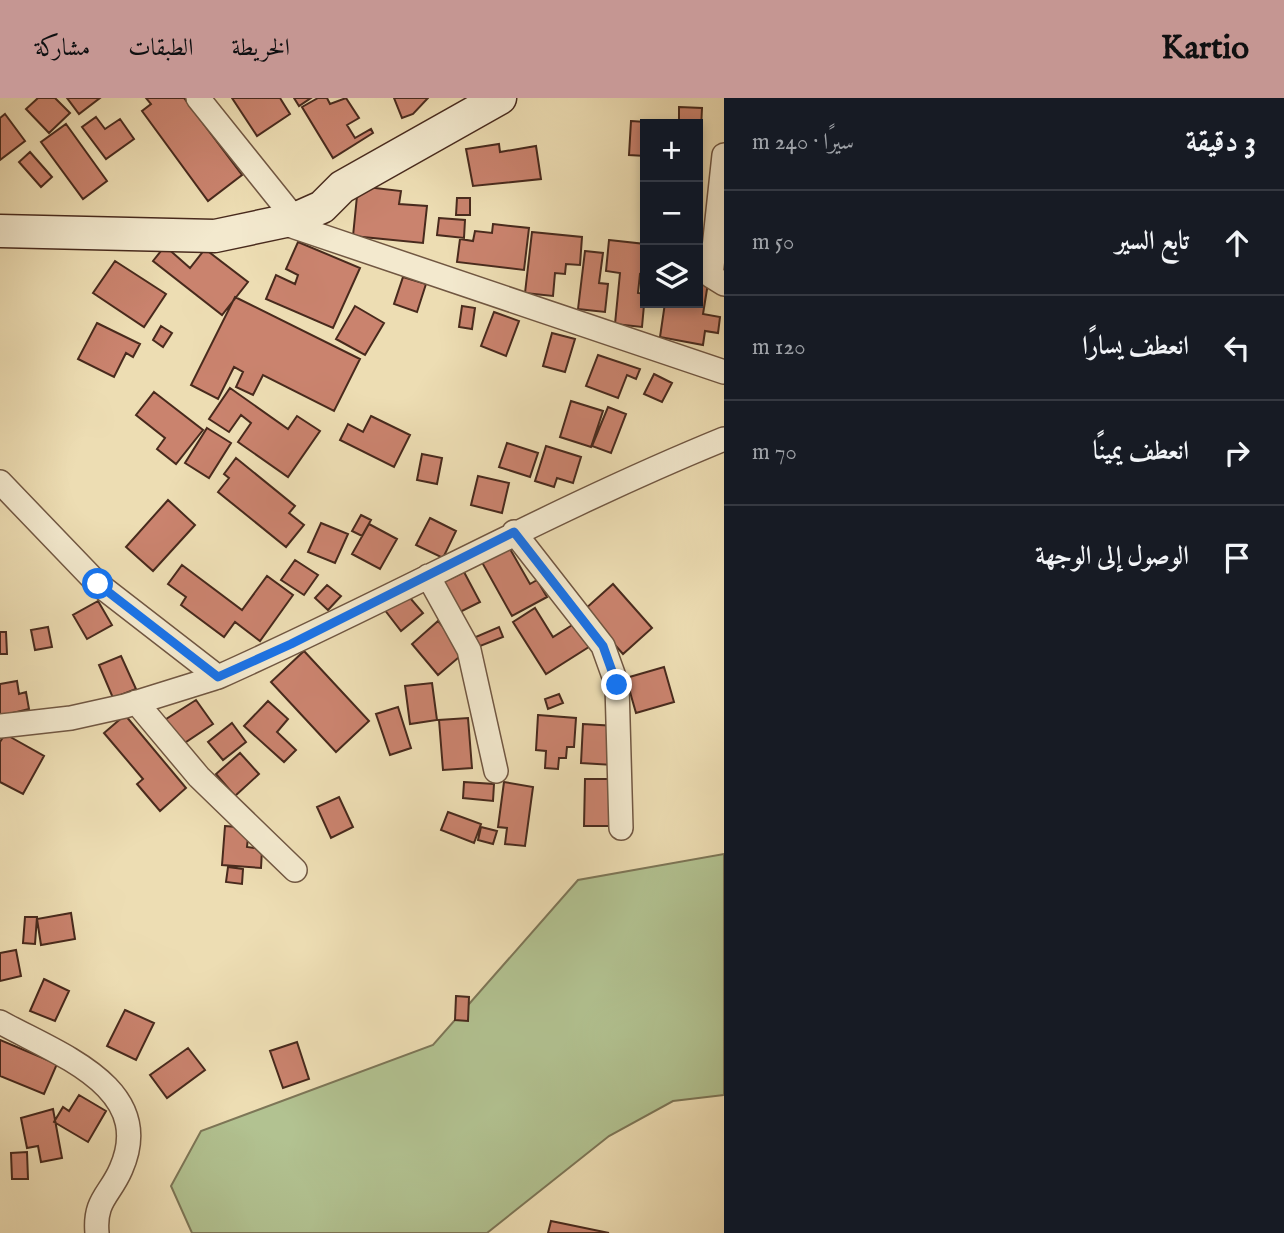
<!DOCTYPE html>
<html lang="ar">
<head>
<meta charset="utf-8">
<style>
	body { margin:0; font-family:"IM FELL English",Amiri,serif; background:#242831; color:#f1f3f6; direction:rtl }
	.controls { position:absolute; right:21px; top:21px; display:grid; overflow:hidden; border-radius:0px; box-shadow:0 4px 10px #0003 }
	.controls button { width:63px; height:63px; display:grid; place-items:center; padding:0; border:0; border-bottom:2px solid #363941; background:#171b24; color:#f1f3f6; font:35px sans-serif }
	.stop { position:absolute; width:21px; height:21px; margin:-16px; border:5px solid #1a73e8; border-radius:50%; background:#fff }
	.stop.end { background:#1a73e8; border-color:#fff; box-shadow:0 2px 7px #0008 }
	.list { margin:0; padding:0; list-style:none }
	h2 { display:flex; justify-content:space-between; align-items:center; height:91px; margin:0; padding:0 28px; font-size:30px }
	h2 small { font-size:23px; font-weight:400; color:#9ea1a6 }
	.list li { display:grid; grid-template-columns:46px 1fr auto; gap:21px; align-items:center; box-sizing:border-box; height:105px; padding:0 28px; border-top:2px solid #363941 }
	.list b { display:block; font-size:26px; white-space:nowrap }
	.list em { font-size:23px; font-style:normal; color:#9ea1a6 }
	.icon { flex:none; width:38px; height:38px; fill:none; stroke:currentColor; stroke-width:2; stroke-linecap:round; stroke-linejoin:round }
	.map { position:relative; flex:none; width:724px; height:1135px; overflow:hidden; direction:ltr }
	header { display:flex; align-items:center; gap:42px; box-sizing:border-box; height:98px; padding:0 35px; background:#c59692; color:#111 }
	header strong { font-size:33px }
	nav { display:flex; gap:38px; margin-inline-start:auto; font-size:24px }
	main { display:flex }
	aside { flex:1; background:#171b24 }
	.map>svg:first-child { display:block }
	.green { fill:#b2c291; stroke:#7d7657; stroke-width:2 }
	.building { fill:#ca836e; stroke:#482a1d; stroke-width:2 }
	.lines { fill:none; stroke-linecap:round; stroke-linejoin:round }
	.minor-casing { stroke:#715742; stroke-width:26 }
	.secondary-casing { stroke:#482a1d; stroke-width:35 }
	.minor { stroke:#f3e9ce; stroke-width:23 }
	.secondary { stroke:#f3e9ce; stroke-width:32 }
	.route { stroke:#1a73e8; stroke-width:9 }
</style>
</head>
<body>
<header>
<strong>Kartio</strong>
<nav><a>الخريطة</a><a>الطبقات</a><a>مشاركة</a></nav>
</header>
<main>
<aside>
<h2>3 دقيقة<small>سيرًا · 240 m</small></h2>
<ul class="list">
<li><svg class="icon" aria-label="ahead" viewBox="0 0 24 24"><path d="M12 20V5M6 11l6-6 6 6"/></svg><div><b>تابع السير</b></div><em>50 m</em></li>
<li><svg class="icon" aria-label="left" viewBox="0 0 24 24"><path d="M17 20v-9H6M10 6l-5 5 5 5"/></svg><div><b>انعطف يسارًا</b></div><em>120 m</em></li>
<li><svg class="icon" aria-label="right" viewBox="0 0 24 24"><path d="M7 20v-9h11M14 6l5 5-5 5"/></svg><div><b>انعطف يمينًا</b></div><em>70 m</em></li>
<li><svg class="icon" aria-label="arrive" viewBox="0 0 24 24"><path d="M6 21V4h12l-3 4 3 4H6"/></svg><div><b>الوصول إلى الوجهة</b></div></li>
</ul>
</aside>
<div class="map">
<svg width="724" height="1135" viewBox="0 0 724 1135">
	<rect width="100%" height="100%" fill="#edddb3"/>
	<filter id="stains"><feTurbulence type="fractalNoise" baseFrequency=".00286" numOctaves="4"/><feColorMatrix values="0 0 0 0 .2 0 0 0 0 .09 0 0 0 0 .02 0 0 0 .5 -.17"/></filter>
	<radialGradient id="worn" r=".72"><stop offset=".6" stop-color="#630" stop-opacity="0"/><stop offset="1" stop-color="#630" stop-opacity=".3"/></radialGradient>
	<path class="green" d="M724 756V997L673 1003 609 1038 487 1135H192L171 1088 201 1033 433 947 578 782Z"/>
	<path class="building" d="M38 0H55L70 15 49 35 26 11Z
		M67 0H100L79 16Z
		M146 0H184L242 77 208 103 142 13 151 6Z
		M232 0H280L290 16 257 38Z
		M294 0H311L299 8Z
		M318 0H327L330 6 346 0 359 20 347 27 355 40 371 31 373 35 333 60 302 9Z
		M394 0H428L413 16 402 20Z
		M679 9 702 10 700 54H698V26H679Z
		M5 16 25 43 0 62V20Z
		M96 19 105 31 120 21 134 41 106 61 82 29Z
		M631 23 661 25 645 26V58L629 57Z
		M66 26 107 83 83 101 41 44Z
		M499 46 500 54 536 48 541 81 473 88 466 51Z
		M30 54 52 79 41 89 19 64Z
		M358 88 401 93 399 106 427 108 423 145 353 138Z
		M457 100H470V117H456Z
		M439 120 465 122 464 140 437 137Z
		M493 126 529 130 524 172 457 164 460 141 473 143 475 133 492 135Z
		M698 131 707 133 699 183 708 185 703 216 720 219 718 235 705 233 703 247 660 239 665 205H698Z
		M532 134 582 139 580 167 566 166 565 176 555 175 553 198 525 195Z
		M609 142 645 146V177L640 176 638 195 645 196 642 229 615 226 620 175 606 173Z
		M298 144 360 170 333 230 266 201 276 177 295 186 298 177 286 171Z
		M165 148 190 170 205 151 248 184 222 217 153 163Z
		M585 153 603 155 599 185 608 186 605 214 578 211Z
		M115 163 166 196 144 229 93 195Z
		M403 179 426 186 417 214 394 206Z
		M235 199 360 261 334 313 263 277 253 297 236 289 243 274 234 269 218 301 191 287Z
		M355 208 384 225 365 257 336 241Z
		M462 208 475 210 472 231 459 229Z
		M494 214 519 223 506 258 481 248Z
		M97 225 140 246 133 259 126 255 114 279 78 261Z
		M161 228 172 235 163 249 153 242Z
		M552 235 575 241 565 274 543 268Z
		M598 257 640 271 636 281 627 277 618 300 586 288Z
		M654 276 672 285 662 304 644 296Z
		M230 290 288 331 297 318 320 333 288 379 238 344 251 325 241 317 229 334 209 321Z
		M154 294 203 332 176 366 157 351 165 340 136 317Z
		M571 303 603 313 591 349 560 339Z
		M608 309 626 316 611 355 592 348Z
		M371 318 410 337 394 369 340 342 348 326 363 334Z
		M207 330 231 345 209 380 185 365Z
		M507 345 538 355 530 379 499 369Z
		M546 348 581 359 573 385 557 380 554 389 535 383Z
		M422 356 442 360 437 386 417 382Z
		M236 360 295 408 289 415 304 427 286 449 218 394 229 380 224 376Z
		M478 378 509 385 502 415 471 407Z
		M168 402 195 427 153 473 126 449Z
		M361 417 371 422 362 438 352 433Z
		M430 420 456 433 443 460 416 447Z
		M321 425 348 436 335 465 308 454Z
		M369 426 397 441 380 471 352 456Z
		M506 444 530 486 537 482 547 499 512 518 479 459Z
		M295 462 318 477 304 497 281 482Z
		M182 467 242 512 267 478 293 497 260 543 235 524 224 539 181 507 186 499 168 486Z
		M464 474 480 504 454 517 439 486Z
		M613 486 652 530 623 556 584 512Z
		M327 487 341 498 328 512 315 500Z
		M405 494 423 515 401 533 384 511Z
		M98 503 112 527 87 541 73 517Z
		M535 510 553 539 577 524 592 547 546 576 513 524Z
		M438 523 465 554 438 577 412 546Z
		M48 529 52 549 35 552 31 532Z
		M499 529 503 539 475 550 471 541Z
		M0 534H6L7 556H0Z
		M304 553 369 623 336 654 271 584Z
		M121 558 136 591 113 600 99 567Z
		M664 569 674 604 636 615 626 580Z
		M17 583 19 596 26 594 29 611 0 618V586Z
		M432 585 437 622 410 626 405 588Z
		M559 596 563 605 548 611 545 601Z
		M196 602 213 626 180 648 163 623Z
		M268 603 288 621 277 634 296 652 284 664 244 628Z
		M398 609 411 650 390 657 376 616Z
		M125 617 186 690 160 713 137 686 143 681 104 635Z
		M538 617 576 620 574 649H567L566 660H559L558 671 545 670 546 653 536 652Z
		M468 620 472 670 443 672 439 622Z
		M232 625 246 644 223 662 208 644Z
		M583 626 616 628 613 667 581 665Z
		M5 636 44 658 23 696 0 684V644Z
		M240 655 259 676 235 698 216 676Z
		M585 681H615V728H584Z
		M464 684 494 686 493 703 463 700Z
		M504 684 533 689 525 748 505 746 507 730 498 729Z
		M339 699 353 729 331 740 317 709Z
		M448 714 481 726 474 745 441 732Z
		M225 728 249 730 247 749 262 751 261 770 222 767Z
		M481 729 497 733 493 746 478 742Z
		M228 769 243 771 242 786 226 784Z
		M71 815 75 841 41 847 37 821Z
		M25 819H37L35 846 23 845Z
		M16 852 21 878 0 883V855Z
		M44 881 69 893 55 923 30 913Z
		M456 898 469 899 468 923 455 922Z
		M125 912 154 925 136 962 107 948Z
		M0 942 57 966 44 996 0 978Z
		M297 944 309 981 283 990 270 953Z
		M188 950 205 972 167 1000 150 977Z
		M79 997 106 1013 88 1044 54 1024 63 1009 69 1013Z
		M53 1011 62 1060 41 1064 38 1048 27 1050 21 1020Z
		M27 1054 28 1081H12L11 1055Z
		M551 1123 609 1135H548Z"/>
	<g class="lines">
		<defs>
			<path id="minor" d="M198 0 295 121
				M724 57 711 178 724 186
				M280 124 724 274
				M0 384 98 486 218 579C389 503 550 412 724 341
				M514 434 603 548 617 587 621 730
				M428 478 469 552 496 673
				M136 604 199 679 295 772
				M0 628 71 620 125 608 218 579
				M0 924C57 956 157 989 121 1071 110 1097 94 1102 97 1135"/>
			<path id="secondary" d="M0 133 215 138 295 121 322 109 342 89 500 0"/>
		</defs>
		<use href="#minor" class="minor-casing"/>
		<use href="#secondary" class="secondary-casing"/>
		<use href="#minor" class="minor"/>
		<use href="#secondary" class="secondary"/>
	</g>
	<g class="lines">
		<path class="route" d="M98 486 218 579 291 546 514 434 603 548 617 587"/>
	</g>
	<rect width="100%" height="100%" filter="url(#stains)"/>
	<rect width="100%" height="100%" fill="url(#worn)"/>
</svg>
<div class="controls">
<button>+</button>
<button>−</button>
<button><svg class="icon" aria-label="layers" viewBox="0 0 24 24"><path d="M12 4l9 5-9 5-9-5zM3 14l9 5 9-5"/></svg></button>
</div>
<div class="stop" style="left:98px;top:486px"></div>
<div class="stop end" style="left:617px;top:587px"></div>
</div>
</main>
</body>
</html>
